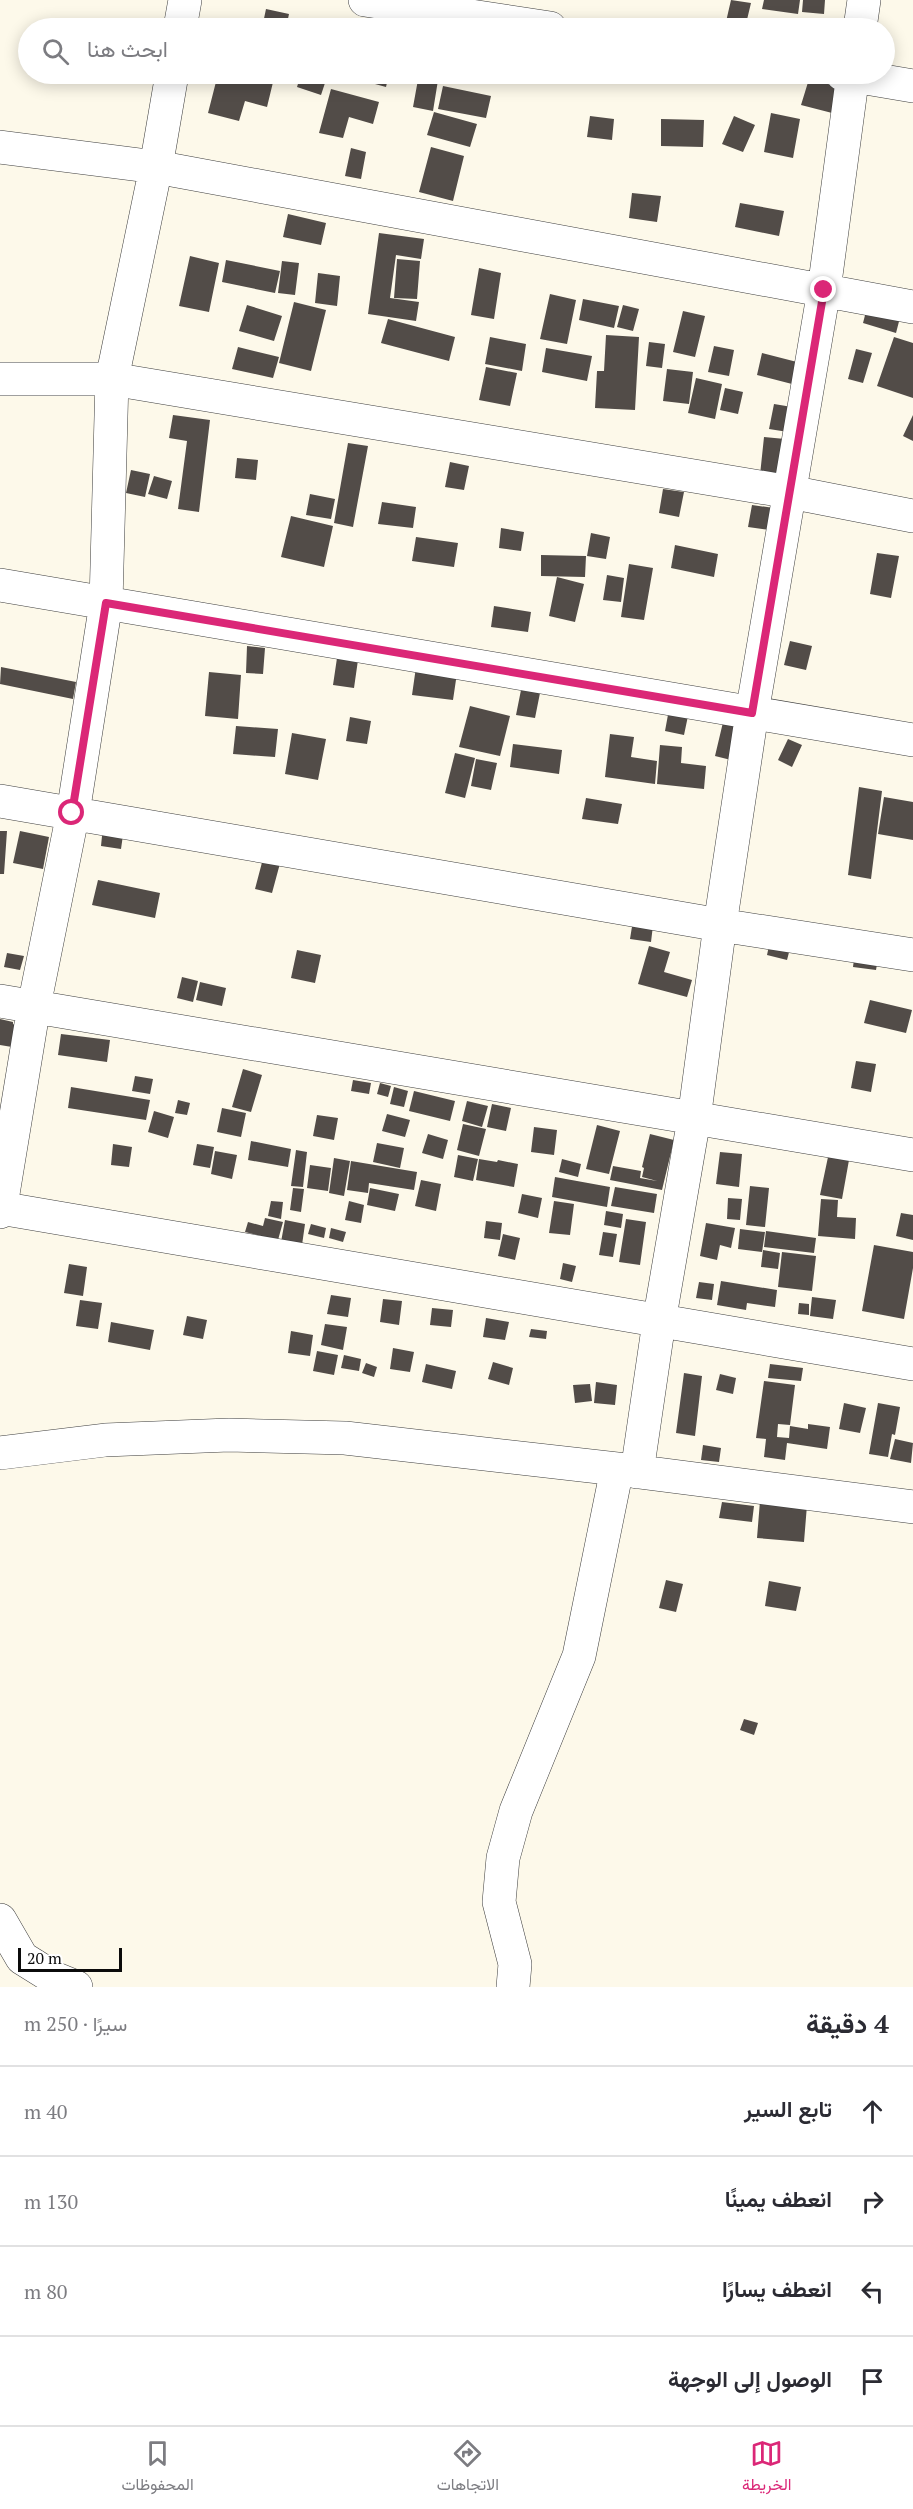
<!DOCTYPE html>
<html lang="ar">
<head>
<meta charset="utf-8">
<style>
	body { margin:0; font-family:"PT Serif",Vazirmatn,serif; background:#f7f7f7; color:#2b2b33; direction:rtl }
	.scale { position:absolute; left:18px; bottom:15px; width:104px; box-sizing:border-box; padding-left:6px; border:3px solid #0b0b0b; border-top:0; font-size:16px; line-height:21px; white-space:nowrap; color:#0b0b0b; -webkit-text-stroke:4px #fff; paint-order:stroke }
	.stop { position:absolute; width:18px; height:18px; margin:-14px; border:4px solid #db2777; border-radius:50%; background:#fff }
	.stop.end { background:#db2777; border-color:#fff; box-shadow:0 2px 6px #0008 }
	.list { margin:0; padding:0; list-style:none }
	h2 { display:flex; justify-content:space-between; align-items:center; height:78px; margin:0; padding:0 24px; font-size:26px }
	h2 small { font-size:20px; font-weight:400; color:#7c7c81 }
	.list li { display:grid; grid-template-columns:39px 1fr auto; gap:18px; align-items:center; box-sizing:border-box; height:90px; padding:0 24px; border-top:2px solid #e1e1e2 }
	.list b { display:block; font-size:22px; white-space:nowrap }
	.list em { font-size:20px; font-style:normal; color:#7c7c81 }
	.icon { flex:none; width:33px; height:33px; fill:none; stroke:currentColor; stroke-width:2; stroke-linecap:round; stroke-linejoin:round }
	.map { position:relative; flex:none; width:913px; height:1987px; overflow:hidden; direction:ltr }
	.search { position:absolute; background:#fff; box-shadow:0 3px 15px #0003; left:18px; right:18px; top:18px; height:66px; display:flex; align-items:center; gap:15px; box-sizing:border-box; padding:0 21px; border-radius:33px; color:#7c7c81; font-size:22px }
	.sheet { height:438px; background:#fff }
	nav { display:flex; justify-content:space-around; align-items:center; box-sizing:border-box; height:84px; border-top:2px solid #e1e1e2; background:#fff; font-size:16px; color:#7c7c81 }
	nav a { display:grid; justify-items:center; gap:3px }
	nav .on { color:#db2777 }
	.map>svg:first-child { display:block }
	.building { fill:#524c48 }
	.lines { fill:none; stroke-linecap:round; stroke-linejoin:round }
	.minor-casing { stroke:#3e3e3e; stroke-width:34 }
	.minor { stroke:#fff; stroke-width:33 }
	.route { stroke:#db2777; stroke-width:8 }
</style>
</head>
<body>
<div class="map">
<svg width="913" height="1987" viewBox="0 0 913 1987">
	<rect width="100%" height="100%" fill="#fdf9ea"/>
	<path class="building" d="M731 0 751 3 745 28 725 26Z
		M764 0H800L798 14 762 9Z
		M803 0H825L824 14 802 12Z
		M266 9 289 14 286 28H262Z
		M218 74H275L267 107 245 101 239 121 208 113Z
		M301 74H328L321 95 297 87Z
		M366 74H389L386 87 364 81Z
		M419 74H439L433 111 413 107Z
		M809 79 843 88 836 114 801 105Z
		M443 86 491 96 486 118 438 109Z
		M331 89 379 102 373 124 349 117 343 138 319 133Z
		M434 112 477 124 470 147 427 135Z
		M771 113 800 119 793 158 764 152Z
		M590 116 614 119 612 140 587 137Z
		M734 116 755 125 743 152 722 144Z
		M661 119 704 120 703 147 661 146Z
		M431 147 464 156 453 201 419 192Z
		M351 148 366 152 361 179 345 176Z
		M632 193 661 196 657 222 629 218Z
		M740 203 784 211 779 236 735 227Z
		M288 214 326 223 321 245 283 237Z
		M379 233 424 239 421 259 396 255 390 298 419 302 416 321 368 314Z
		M190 256 219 263 209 312 179 306Z
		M397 259 420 261 417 299 394 298Z
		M226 260 280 271 275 293 222 282Z
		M282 261 299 263 295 295 278 293Z
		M479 268 501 273 494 319 471 315Z
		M318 273 340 276 337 306 315 303Z
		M550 294 576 300 567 344 540 339Z
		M870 296 903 306 896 333 863 323Z
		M583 299 619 306 614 328 579 320Z
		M294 302 326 310 311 371 279 363Z
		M247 305 282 316 274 341 239 331Z
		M623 305 639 309 633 331 617 327Z
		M683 311 705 316 695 357 673 352Z
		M388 319 455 337 449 361 381 343Z
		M606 335 639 337 635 410 595 408 597 371H604Z
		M490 337 526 344 522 371 485 364Z
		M894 337 913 343V398L877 386Z
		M649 342 665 344 662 368 646 366Z
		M714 346 734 350 729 376 708 372Z
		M238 347 279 357 273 378 232 369Z
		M546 348 592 356 587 381 542 372Z
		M856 349 872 353 863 383 848 379Z
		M762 353 797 362 792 384 757 375Z
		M486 367 517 373 510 406 479 400Z
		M667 369 693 372 689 404 663 401Z
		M696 378 722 384 715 419 688 413Z
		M725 388 743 392 738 414 720 410Z
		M774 404 792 407 788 432 769 429Z
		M173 415 210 420 199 512 178 509 187 441 169 438Z
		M913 415V441L903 436Z
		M764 437 785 439 782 477 760 475Z
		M348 443 368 446 353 527 334 523Z
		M237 458 258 460 256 480 235 478Z
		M450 462 469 466 464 490 445 487Z
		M131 470 150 474 145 497 126 493Z
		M154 476 172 481 167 499 148 494Z
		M663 489 684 492 679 517 659 513Z
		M310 494 335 499 331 519 306 515Z
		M382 502 416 507 413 528 378 524Z
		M752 505 774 508 770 530 748 527Z
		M291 516 333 526 324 567 281 557Z
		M501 528 524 532 521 551 499 548Z
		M591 533 610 537 606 559 587 556Z
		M416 537 458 543 454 567 412 561Z
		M675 545 718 554 714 577 671 568Z
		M877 553 899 556 891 598 870 594Z
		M541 555 586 556 585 577 541 576Z
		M629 564 653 568 644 620 621 617Z
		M607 575 624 578 621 602 603 600Z
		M557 577 584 584 575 622 549 616Z
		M494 606 531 612 528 632 491 627Z
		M790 641 812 646 806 670 784 665Z
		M247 646 265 648 263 674 246 673Z
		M337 658 358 660 354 688 333 685Z
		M1 667 76 682 73 699 0 684Z
		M416 667 457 673 453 700 412 695Z
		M209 672 241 675 238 719 205 716Z
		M522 685 541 688 535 718 516 715Z
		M672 693 692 697 684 735 665 731Z
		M470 706 510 716 500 756 459 747Z
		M350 717 371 721 367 744 346 741Z
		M724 718 744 723 735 761 715 756Z
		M236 726 278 729 275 757 233 754Z
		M292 733 326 739 318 780 285 774Z
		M610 734 634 737 631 757 657 761 655 784 605 777Z
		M788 739 802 745 792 767 778 760Z
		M513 744 562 750 559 774 510 767Z
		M660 745 682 747 681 763 706 766 704 789 657 784Z
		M455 753 475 758 465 798 445 793Z
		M476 759 497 763 491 790 471 786Z
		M859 787 882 791 871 879 848 875Z
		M884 797 913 802V840L878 834Z
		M586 798 622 804 618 824 582 819Z
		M103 826 124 828 121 849 101 846Z
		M0 831H7L4 874H0Z
		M20 831 49 837 43 869 13 863Z
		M265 851 282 856 272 893 255 889Z
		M98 880 160 893 155 918 92 905Z
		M634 914 654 917 651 942 630 939Z
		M772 932 793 937 787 960 767 955Z
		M856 943 880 947 876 970 853 967Z
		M649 946 670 952 664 972 692 980 687 997 638 984Z
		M297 950 321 955 315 983 291 978Z
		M7 953 24 956 20 970 4 967Z
		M182 977 198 981 193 1002 177 998Z
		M200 982 226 988 222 1006 196 1000Z
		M870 1000 912 1010 906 1033 864 1023Z
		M0 1019 13 1022V1024L16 1026 12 1047 0 1045Z
		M61 1034 110 1040 107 1062 58 1055Z
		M856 1061 876 1064 871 1092 851 1088Z
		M243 1069 262 1075 251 1112 232 1107Z
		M135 1076 153 1079 150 1094 132 1091Z
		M353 1080 371 1083 369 1094 351 1091Z
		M380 1083 391 1086 388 1097 377 1094Z
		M71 1087 150 1100 146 1120 68 1108Z
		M394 1087 408 1091 404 1107 390 1104Z
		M414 1091 455 1101 450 1121 409 1111Z
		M178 1100 190 1103 187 1115 175 1113Z
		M467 1101 488 1106 482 1127 462 1121Z
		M492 1104 511 1108 506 1131 487 1127Z
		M222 1108 246 1113 241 1137 217 1132Z
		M154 1111 174 1117 168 1138 148 1132Z
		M387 1114 410 1120 405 1137 382 1131Z
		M317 1115 338 1118 334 1140 313 1136Z
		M463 1124 486 1129 479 1156 457 1150Z
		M597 1125 620 1131 609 1174 586 1169Z
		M534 1127 557 1130 554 1155 531 1152Z
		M428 1134 448 1140 443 1159 422 1153Z
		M650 1134 674 1140 662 1190 610 1180 613 1166 641 1171 640 1178 657 1181 642 1177 644 1168 642 1167Z
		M251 1141 291 1149 288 1167 248 1160Z
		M377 1143 404 1148 400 1168 373 1162Z
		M113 1144 132 1147 129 1167 111 1165Z
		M197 1144 214 1147 210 1168 193 1165Z
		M296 1150 307 1152 303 1187 291 1186Z
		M215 1151 237 1155 232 1179 211 1174Z
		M720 1152 742 1154 739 1187 716 1184Z
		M458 1155 478 1159 473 1181 454 1177Z
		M828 1157 849 1160 842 1199 820 1195Z
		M334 1158 350 1161 344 1196 329 1193Z
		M479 1159 497 1162 498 1160 518 1164 514 1187 476 1180Z
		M562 1159 581 1164 578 1177 559 1172Z
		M351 1161 417 1172 414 1190 369 1183 368 1193 347 1190Z
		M310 1165 331 1168 328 1191 307 1188Z
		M555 1177 610 1187 607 1207 552 1197Z
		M421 1180 441 1184 436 1211 415 1206Z
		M750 1186 769 1188 765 1227 746 1225Z
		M615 1187 657 1194 654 1213 611 1206Z
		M293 1188 304 1189 301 1212 290 1210Z
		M370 1188 399 1194 395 1211 367 1205Z
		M522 1194 542 1198 538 1218 518 1213Z
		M728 1198 742 1199 740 1220 727 1219Z
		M821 1199 838 1200 837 1217 856 1218 855 1239 818 1236Z
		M271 1201 283 1202 281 1219 268 1216Z
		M349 1201 364 1205 361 1223 345 1220Z
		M554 1201 574 1204 570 1235 549 1233Z
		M606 1211 623 1214 621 1228 604 1225Z
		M901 1213 913 1215V1240L896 1236Z
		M265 1218 283 1222 278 1240 245 1232 248 1222 263 1226Z
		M626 1219 646 1222 640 1265 619 1262Z
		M285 1220 305 1224 302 1245 281 1242Z
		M486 1221 502 1223 500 1240 484 1238Z
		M706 1223 735 1228 731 1248 720 1245 717 1260 700 1256Z
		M311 1224 326 1228 324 1238 308 1234Z
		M331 1228 346 1232 343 1242 329 1238Z
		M740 1229 765 1232 762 1252 738 1249Z
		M766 1231 816 1238 814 1253 764 1247Z
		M603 1232 617 1234 613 1257 599 1255Z
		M503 1234 520 1238 515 1260 498 1256Z
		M874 1245 913 1252V1268L904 1319 862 1311Z
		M763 1250 780 1253 778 1269 761 1267Z
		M782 1252 816 1256 812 1291 778 1287Z
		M563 1263 576 1266 572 1282 560 1279Z
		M69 1264 87 1267 83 1296 64 1293Z
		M721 1281 777 1290 775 1307 747 1303 746 1310 717 1305Z
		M699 1282 714 1284 712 1300 696 1298Z
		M331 1295 351 1298 348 1317 327 1314Z
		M812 1297 836 1300 833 1319 810 1316Z
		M383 1299 402 1301 399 1325 380 1322Z
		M80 1300 102 1303 98 1329 76 1326Z
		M799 1303 809 1304V1315L798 1314Z
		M432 1308 453 1310 451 1327 430 1325Z
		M187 1316 207 1320 203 1339 183 1335Z
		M486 1318 509 1322 505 1340 483 1337Z
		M111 1322 154 1330 150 1350 108 1342Z
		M325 1324 347 1327 343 1350 321 1345Z
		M531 1329 547 1331 546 1339 529 1337Z
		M291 1331 313 1335 310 1356 288 1353Z
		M393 1348 414 1352 410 1372 390 1369Z
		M317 1351 338 1355 334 1375 313 1371Z
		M344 1355 361 1359 359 1371 341 1368Z
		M493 1362 513 1368 509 1385 488 1379Z
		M366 1363 377 1367 374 1377 362 1373Z
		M426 1364 456 1371 452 1389 422 1382Z
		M770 1364 803 1368 801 1381 768 1378Z
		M684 1373 702 1376 695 1436 676 1433Z
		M720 1374 736 1378 733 1394 716 1390Z
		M764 1381 795 1385 790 1425 778 1424 777 1437 789 1438 790 1426 808 1429V1424L830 1427 827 1449 787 1443 785 1460 764 1457 766 1439 756 1438Z
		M596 1382 617 1385 615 1405 594 1403Z
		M590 1384 592 1401 575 1403 573 1385Z
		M844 1403 866 1408 860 1433 839 1429Z
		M878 1403 900 1407 895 1435 892 1434 888 1457 869 1454Z
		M895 1439 913 1443 911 1463 890 1459Z
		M703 1445 721 1448 719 1462 701 1460Z
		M760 1501 807 1505 804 1542 757 1538Z
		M722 1502 754 1506 752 1522 719 1518Z
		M666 1580 683 1584 676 1612 659 1608Z
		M769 1581 801 1587 796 1611 765 1606Z
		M744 1719 758 1723 754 1735 740 1730Z"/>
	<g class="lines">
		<defs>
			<path id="minor" d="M365 0 550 28
				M180 28 185 0
				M860 28 864 0
				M842 74 913 86
				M0 147 156 167 913 307
				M0 379H112L790 492 913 516
				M0 585 913 740
				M0 801 720 925 913 955
				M0 1001 913 1155
				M0 1208 913 1364
				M0 1212 34 1006 73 813 106 603 112 379 156 167 172 74
				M0 1453 105 1440 229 1435 345 1438 617 1469 913 1507
				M637 1472 659 1322 694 1119 720 925 752 713 824 290 853 74
				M0 1920 22 1958 54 1978 76 1987
				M513 1987 515 1964 499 1902 503 1858 516 1811 579 1656 617 1469"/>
		</defs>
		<use href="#minor" class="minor-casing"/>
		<use href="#minor" class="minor"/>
	</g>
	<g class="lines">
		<path class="route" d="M72 813 106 603 752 713 824 290"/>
	</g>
</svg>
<div class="scale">20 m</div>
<div class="stop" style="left:72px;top:813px"></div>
<div class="stop end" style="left:824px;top:290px"></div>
<div class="search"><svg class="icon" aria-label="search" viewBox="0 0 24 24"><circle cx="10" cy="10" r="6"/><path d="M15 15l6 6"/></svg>ابحث هنا</div>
</div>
<section class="sheet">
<h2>4 دقيقة<small>سيرًا · 250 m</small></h2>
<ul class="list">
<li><svg class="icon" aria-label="ahead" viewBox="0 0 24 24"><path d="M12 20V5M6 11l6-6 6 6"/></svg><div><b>تابع السير</b></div><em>40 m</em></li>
<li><svg class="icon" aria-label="right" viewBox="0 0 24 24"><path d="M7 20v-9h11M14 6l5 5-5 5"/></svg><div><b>انعطف يمينًا</b></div><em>130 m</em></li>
<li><svg class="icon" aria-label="left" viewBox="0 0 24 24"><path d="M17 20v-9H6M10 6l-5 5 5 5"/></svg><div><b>انعطف يسارًا</b></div><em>80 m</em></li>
<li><svg class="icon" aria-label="arrive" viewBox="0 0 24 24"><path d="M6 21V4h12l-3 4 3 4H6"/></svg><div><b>الوصول إلى الوجهة</b></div></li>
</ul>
</section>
<nav>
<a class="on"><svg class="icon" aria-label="map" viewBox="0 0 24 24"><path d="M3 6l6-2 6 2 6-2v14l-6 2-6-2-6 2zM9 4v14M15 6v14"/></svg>الخريطة</a>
<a><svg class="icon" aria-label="directions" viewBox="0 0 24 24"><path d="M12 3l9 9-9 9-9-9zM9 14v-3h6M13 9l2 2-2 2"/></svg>الاتجاهات</a>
<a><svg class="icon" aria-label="saved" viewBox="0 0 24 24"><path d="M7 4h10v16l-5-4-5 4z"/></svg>المحفوظات</a>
</nav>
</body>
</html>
